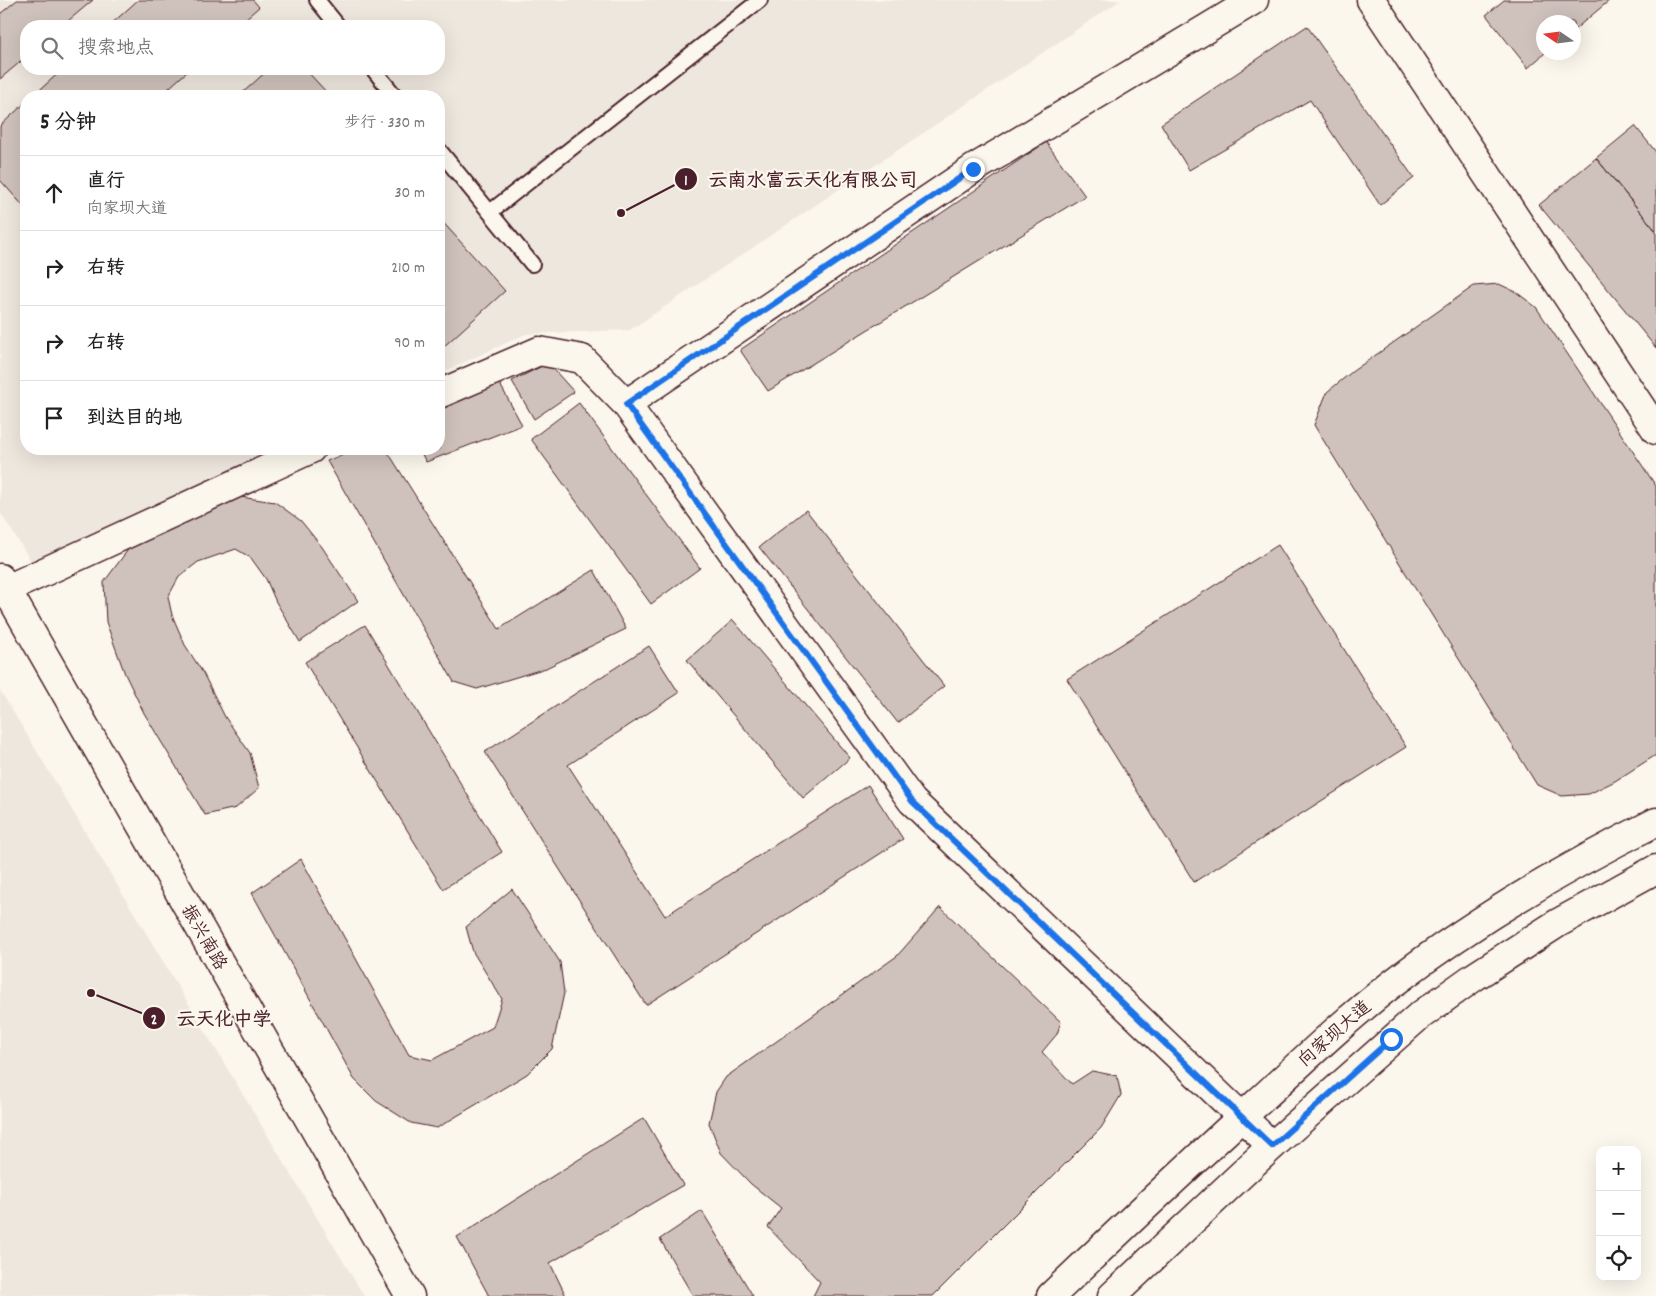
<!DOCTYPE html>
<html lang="zh">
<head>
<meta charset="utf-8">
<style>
	body { margin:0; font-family:Dekko,"LXGW WenKai TC",sans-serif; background:#f6f6f6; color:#222 }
	.controls { position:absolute; right:15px; bottom:15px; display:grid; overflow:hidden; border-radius:10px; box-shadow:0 5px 20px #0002 }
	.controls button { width:45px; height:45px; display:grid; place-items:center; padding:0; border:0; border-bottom:1px solid #e0e0e0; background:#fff; color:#222; font:25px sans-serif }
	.compass { position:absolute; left:1536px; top:15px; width:45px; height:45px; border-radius:50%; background:#fff; box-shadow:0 5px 20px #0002; rotate:283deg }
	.stop { position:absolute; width:15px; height:15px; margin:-11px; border:4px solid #1a73e8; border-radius:50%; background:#fff }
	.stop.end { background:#1a73e8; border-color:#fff; box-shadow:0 1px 5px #0008 }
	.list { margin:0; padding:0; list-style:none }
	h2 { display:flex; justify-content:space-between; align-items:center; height:65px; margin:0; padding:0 20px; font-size:21px }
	h2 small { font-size:16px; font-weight:400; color:#767676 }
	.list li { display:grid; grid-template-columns:32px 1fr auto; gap:15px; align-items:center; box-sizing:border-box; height:75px; padding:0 20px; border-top:1px solid #e0e0e0 }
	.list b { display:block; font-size:19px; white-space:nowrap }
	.list p { margin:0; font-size:16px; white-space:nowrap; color:#767676 }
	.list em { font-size:16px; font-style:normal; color:#767676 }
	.icon { flex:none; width:28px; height:28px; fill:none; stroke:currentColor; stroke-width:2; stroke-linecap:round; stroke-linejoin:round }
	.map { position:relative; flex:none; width:1656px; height:1296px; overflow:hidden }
	.search { position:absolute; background:#fff; box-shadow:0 5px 20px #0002; left:20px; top:20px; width:425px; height:55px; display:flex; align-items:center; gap:12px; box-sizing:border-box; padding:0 18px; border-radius:20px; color:#767676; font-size:19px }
	.panel { position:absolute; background:#fff; box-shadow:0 5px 20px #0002; left:20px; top:90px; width:425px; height:365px; border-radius:20px }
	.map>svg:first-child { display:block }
	.built { fill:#eee7de; fill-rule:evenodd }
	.building { fill:#cfc2bc; stroke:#4a1f2b }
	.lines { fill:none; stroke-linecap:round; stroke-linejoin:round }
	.service-casing { stroke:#4a1f2b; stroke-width:18 }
	.minor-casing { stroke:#4a1f2b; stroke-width:31 }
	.secondary-casing { stroke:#4a1f2b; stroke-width:31 }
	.service { stroke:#fbf7ec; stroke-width:14 }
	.minor { stroke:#fbf7ec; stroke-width:28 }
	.secondary { stroke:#fbf7ec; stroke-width:28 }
	.route { stroke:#1a73e8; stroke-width:6 }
	.labels { text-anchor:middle; stroke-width:4.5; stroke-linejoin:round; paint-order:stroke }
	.street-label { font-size:18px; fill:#4a1f2b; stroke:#fbf7ec }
	.leader { fill:none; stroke:#4a1f2b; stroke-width:2 }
	.callout-dot { fill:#4a1f2b; stroke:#fbf7ec; stroke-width:2 }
	.mark-label { font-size:15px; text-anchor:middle; font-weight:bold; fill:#fff }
	.callout-label { font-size:19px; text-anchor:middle; font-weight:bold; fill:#4a1f2b; stroke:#fbf7ec; stroke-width:4.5; stroke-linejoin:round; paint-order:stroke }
</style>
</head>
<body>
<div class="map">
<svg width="1656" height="1296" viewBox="0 0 1656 1296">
	<rect width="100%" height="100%" fill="#fbf7ec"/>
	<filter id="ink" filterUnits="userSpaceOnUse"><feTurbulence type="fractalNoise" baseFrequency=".02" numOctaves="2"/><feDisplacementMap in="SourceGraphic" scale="10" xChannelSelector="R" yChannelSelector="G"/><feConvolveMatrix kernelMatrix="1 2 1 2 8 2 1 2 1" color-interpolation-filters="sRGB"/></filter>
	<g filter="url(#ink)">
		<path class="built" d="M0 0H1121L630 330 526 334 439 374V96H26V449H276L31 561 0 512ZM26 26H439V69H26Z
			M0 690 364 1296H0Z"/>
		<path class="building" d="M17 0H93L62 26H26V57L0 79V14Z
			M138 0H253L259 7 237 26H109Z
			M1504 0H1610L1574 30V22H1544V52H1546L1528 68 1486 15Z
			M1307 26 1414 178 1380 205 1310 100 1189 170 1161 124Z
			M63 69H190L160 96H33Z
			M269 69H305L330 96H239Z
			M26 102V209L0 180V126Z
			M1635 126 1656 152V231L1596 158Z
			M1046 142 1085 196 768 391 740 350Z
			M1596 158 1656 231V348L1539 205Z
			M439 218 505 291 441 349 439 346Z
			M1499 284 1516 292 1536 307 1656 486V755L1615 781 1589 794 1562 796 1537 785 1314 425 1327 392 1353 371 1474 286Z
			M548 363 574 392 534 419 512 381Z
			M495 375 522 425 426 462 419 449H439V408Z
			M579 403 700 568 651 604 531 439Z
			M356 449H386L499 629 594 570 626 629 546 668 477 689 454 682 327 461Z
			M240 497 275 502 301 521 322 547 358 601 300 642 276 602 266 579 251 558 236 549 198 562 179 577 168 597 172 615 185 645 203 673 225 717 250 753 259 788 236 808 205 815 144 713 125 674 106 622 104 582 130 547Z
			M806 510 944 686 898 723 759 547Z
			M1278 545 1406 747 1194 882 1067 679Z
			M733 620 850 758 803 798 687 660Z
			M365 625 502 852 443 889 305 662Z
			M649 646 679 693 568 765 665 916 868 785 903 839 646 1005 485 752Z
			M301 859 409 1055 432 1060 493 1027 502 999 473 952 466 927 512 889 560 962 564 993 552 1049 527 1074 437 1128 411 1123 376 1101 354 1079 252 893Z
			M940 907 1061 1022 1057 1034 1042 1052 1072 1084 1092 1071 1117 1076 1121 1095 1101 1128 933 1296H813L820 1282 768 1227 781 1208 751 1184 721 1153 709 1123 716 1092 726 1077 897 956Z
			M644 1118 683 1185 550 1263 566 1296H489L457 1237Z
			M702 1211 753 1296H693L660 1239Z"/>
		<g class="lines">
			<defs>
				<path id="service" d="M317 0 338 26
					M373 69 395 96
					M439 150 532 264
					M490 212 760 0"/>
				<path id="minor" d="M1371 0 1656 430
					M439 394 539 351 582 359 626 404 912 801 1272 1146
					M626 404 973 169 1254 0
					M7 589 311 449"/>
				<path id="secondary" d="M0 578 410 1296
					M1051 1296C1118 1232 1186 1168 1255 1105 1300 1064 1344 1021 1392 984 1474 921 1564 868 1656 822
					M1112 1296 1272 1146 1418 1017 1474 977 1558 923 1656 869"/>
			</defs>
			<use href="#service" class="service-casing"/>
			<use href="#minor" class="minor-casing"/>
			<use href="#secondary" class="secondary-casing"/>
			<use href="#service" class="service"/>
			<use href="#minor" class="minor"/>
			<use href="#secondary" class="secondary"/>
		</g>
	</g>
	<g class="lines" filter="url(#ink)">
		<path class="route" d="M973 169 626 404 912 801 1272 1146 1391 1039"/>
	</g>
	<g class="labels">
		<g class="street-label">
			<text transform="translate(205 937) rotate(60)" y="6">振兴南路</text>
			<text transform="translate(1334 1033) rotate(-41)" y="6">向家坝大道</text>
		</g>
	</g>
	<path class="leader" d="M621 213L686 179M91 993L154 1018"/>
	<g class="callout-dot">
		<circle cx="621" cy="213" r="5"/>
		<circle cx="91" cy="993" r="5"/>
		<circle cx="686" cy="179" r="12"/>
		<circle cx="154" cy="1018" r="12"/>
	</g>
	<g class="mark-label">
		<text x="686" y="185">1</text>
		<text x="154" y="1024">2</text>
	</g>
	<g class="callout-label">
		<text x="813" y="186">云南水富云天化有限公司</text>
		<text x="224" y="1025">云天化中学</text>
	</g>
</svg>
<div class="controls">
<button>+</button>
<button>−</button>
<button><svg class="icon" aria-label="locate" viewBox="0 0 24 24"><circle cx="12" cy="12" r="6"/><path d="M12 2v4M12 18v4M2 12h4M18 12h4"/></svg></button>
</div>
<svg class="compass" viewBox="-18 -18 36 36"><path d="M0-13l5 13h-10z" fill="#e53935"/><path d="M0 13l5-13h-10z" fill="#767676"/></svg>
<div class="stop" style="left:1391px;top:1039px"></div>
<div class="stop end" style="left:973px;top:169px"></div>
<div class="search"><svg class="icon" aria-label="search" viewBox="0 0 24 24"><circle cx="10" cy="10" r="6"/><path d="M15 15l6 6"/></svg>搜索地点</div>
<section class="panel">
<h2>5 分钟<small>步行 · 330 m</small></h2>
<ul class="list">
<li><svg class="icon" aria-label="ahead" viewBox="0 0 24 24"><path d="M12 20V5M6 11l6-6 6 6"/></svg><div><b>直行</b><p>向家坝大道</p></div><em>30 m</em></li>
<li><svg class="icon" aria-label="right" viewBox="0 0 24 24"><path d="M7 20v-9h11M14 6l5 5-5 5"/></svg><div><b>右转</b></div><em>210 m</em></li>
<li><svg class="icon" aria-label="right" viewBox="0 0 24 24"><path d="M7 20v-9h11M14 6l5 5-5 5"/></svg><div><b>右转</b></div><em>90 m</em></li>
<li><svg class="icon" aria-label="arrive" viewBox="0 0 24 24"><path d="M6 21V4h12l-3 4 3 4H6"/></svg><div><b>到达目的地</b></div></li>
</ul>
</section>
</div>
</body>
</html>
